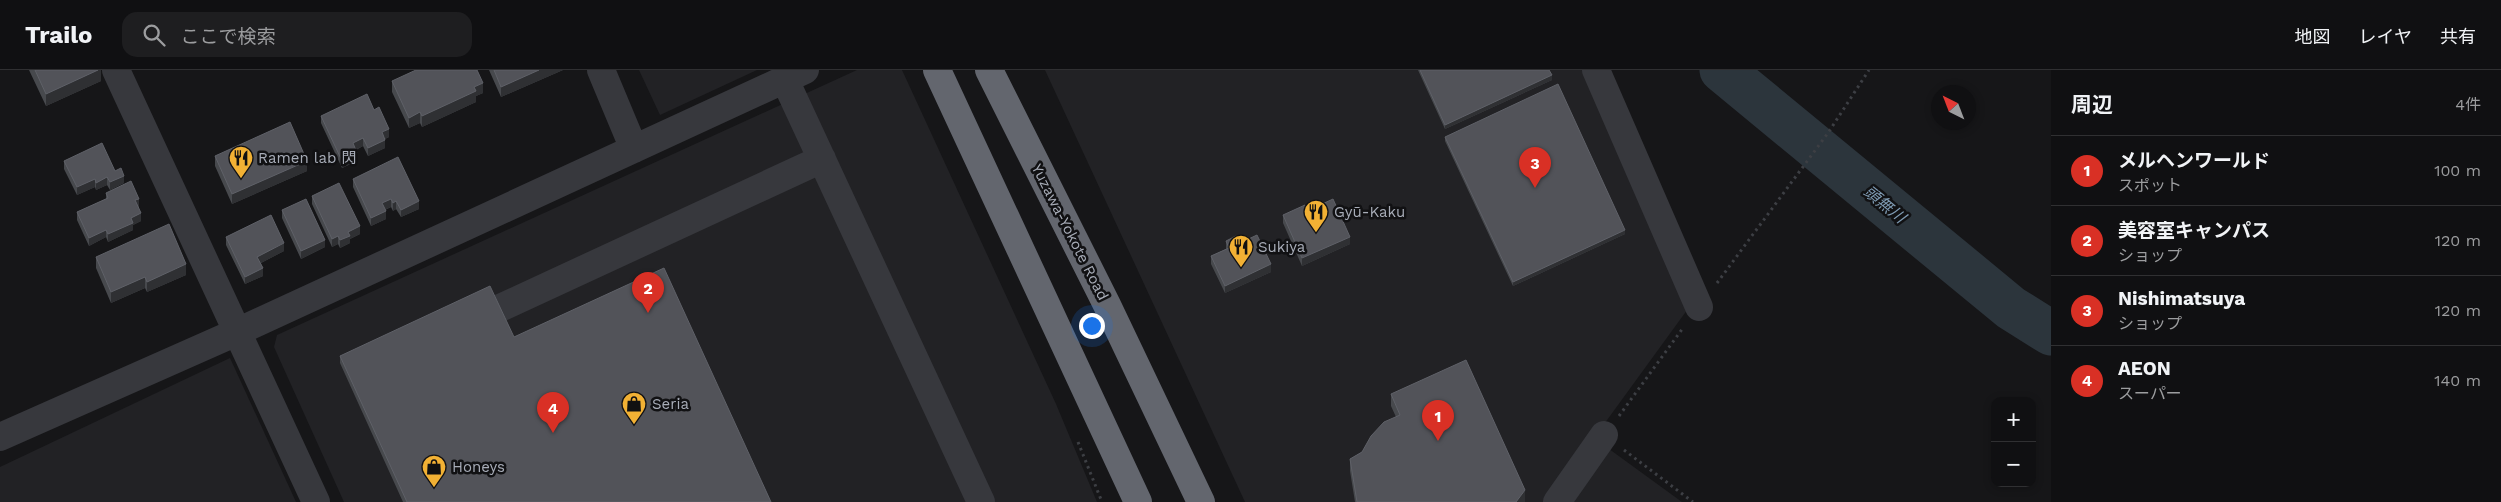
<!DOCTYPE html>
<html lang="ja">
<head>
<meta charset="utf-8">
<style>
	body { margin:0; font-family:"Work Sans","Noto Sans JP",sans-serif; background:#1e1e20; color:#f1f3f6 }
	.controls { position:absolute; right:15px; bottom:15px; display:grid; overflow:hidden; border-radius:10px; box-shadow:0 2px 8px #0003 }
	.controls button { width:45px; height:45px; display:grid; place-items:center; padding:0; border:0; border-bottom:1px solid #303032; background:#101012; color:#f1f3f6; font:25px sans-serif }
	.compass { position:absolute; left:1931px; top:15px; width:45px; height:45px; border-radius:50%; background:#101012; box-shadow:0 2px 8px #0003; rotate:318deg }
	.you { position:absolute; left:1091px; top:255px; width:18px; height:18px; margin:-12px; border:4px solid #fff; border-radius:50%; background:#1a73e8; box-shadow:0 0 0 8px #1a73e833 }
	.badge { display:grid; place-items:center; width:32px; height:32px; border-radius:50%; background:#d93025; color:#fff; font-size:16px; font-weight:700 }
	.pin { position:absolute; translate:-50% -41px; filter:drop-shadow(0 1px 2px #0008) }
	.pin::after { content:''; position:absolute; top:26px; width:18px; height:15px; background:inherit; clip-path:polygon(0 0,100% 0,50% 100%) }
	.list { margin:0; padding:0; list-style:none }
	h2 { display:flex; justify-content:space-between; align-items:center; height:65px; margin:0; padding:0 20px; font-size:21px }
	h2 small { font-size:16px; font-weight:400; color:#9c9d9f }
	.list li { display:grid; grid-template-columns:32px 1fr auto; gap:15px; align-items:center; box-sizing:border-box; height:70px; padding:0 20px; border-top:1px solid #303032 }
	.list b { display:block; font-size:19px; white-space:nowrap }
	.list p { margin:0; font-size:16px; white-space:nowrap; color:#9c9d9f }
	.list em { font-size:16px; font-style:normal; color:#9c9d9f }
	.icon { flex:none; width:28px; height:28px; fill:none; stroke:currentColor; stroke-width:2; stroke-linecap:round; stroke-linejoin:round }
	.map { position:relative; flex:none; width:2051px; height:432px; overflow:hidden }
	header { display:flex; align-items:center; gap:30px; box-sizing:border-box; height:70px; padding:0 25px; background:#101012; border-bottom:1px solid #303032 }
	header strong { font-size:24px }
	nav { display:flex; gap:28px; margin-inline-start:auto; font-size:18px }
	.search { width:350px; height:45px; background:#1e1e20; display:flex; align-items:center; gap:12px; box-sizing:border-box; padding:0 18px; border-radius:15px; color:#9c9d9f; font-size:19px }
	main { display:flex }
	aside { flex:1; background:#101012 }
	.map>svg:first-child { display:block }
	.built { fill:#222225 }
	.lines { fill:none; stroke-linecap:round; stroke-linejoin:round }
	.river { stroke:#2c353c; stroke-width:45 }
	.path { stroke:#3d3f44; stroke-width:3; stroke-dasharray:2.5 4; stroke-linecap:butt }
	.minor { stroke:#37383d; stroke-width:28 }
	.highway { stroke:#63666e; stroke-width:28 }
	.wall { fill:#47494d }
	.shaded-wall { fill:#2f3033 }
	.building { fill:#525359; stroke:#5f6168 }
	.labels { text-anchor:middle; stroke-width:5; stroke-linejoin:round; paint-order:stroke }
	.poi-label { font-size:15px; fill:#a8adb8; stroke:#111113; text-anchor:start }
	.street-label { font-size:15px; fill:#a8adb8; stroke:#111113 }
	.water-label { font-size:16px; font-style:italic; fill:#7f9bb3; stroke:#111113 }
</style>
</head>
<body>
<header>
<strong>Trailo</strong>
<div class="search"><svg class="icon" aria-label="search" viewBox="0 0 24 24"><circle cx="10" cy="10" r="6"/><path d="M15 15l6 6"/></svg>ここで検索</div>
<nav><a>地図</a><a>レイヤ</a><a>共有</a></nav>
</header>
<main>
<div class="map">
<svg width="2051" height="432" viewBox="0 0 2051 432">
	<rect width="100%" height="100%" fill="#161618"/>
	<path class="built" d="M639 0H757L660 45Z
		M857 0H902L1056 334 1097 432H344L274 277 277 265Z
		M1045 0H1584L1690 236 1594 368 1682 432H1245Z
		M230 288 296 432H0V397Z"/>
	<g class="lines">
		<path class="river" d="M1722 0 2011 238 2051 263"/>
		<path class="path" d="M1717 213 1828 63 1869 0
			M1619 346 1683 258
			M1078 372 1102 432
			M1624 380 1693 432"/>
		<path class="minor" d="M116 0 316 432
			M601 0 634 79
			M1596 0 1699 237
			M785 10 981 432
			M485 245 822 89
			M0 367 237 262 805 0
			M1557 432 1604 365"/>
		<path class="highway" d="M937 0 1138 432
			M989 0 1107 235 1201 432"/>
	</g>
	<path class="wall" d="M29 0H101V11L46 36Z
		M489 0H563L501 27Z
		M1418 0H1549L1552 10 1445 59Z
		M392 11 483 23 476 26V32L422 57 420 53 409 58 392 22Z
		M321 46 389 67 385 69V78L368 86 363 76 356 80 357 91 342 98 321 53Z
		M1445 67 1625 164 1513 216 1445 71Z
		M215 86 307 101 232 134 215 96Z
		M64 91 115 101 124 113 110 120 107 115 96 120 95 117 77 125 64 99Z
		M353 109 419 139 401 147 396 139 393 141 391 137 385 140 386 149 371 156 353 117Z
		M106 123 139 136 138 137 141 151 133 155V160L108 172 106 167 89 176 77 150V142L106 129Z
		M312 126 360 164 350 169V173L340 178 338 174 332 177 312 134Z
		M282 140 325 177 301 189 282 148Z
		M1307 141 1350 174 1302 196 1283 153V145Z
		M226 167 284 181 261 193 263 206 245 214 226 175Z
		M1226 171 1240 173 1271 202 1225 223 1211 194V186L1226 179Z
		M96 187 186 205 147 222 145 218 111 233 96 198Z
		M514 267 771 432H403L340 293V286Z
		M1391 324 1525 432H1355L1350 401V389L1362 382 1396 347 1391 336Z"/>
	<path class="shaded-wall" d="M98 0H101V11L46 36V24Z
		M539 0H563L501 27V17Z
		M1552 5V10L1445 59V55Z
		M483 13V23L476 26V32L422 57V46L474 17Z
		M420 42V53L409 58V48Z
		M389 59V67L382 70V62Z
		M363 68V76L353 81V73Z
		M385 70V78L368 86V78Z
		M357 83V91L342 98V91Z
		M307 91V101L232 134V124Z
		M124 106V113L110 120V112Z
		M107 107V115L96 120V113Z
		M95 109V117L77 125V117Z
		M139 129V136L135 138V130Z
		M391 129V137L382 141V133Z
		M396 131V139L393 141V133Z
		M419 131V139L401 147V140Z
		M386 141V149L371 156V148Z
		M141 143V151L133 155V160L108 172V164L131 148Z
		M360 156V164L350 169V173L340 178V170L348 162Z
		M106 160V167L89 176V168Z
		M1625 160V164L1513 216V212Z
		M338 166V174L332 177V169Z
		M1350 167V174L1302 196V188Z
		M325 170V177L301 189V181Z
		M284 173V181L257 195V187Z
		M186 194V205L147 222V212Z
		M1271 194V202L1225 223V216Z
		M263 198V206L245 214V207Z
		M145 207V218L111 233V222Z
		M1525 420V432H1516Z"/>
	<path class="building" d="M35 0H98L46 24Z
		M416 0H477L483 13 474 17 476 21 422 46 420 42 409 48 392 11Z
		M494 0H539L501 17Z
		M1420 0H1549L1552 5 1445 55Z
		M1558 14 1625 160 1513 212 1445 67Z
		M367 24 374 40 379 37 389 59 382 62 385 70 368 78 363 68 353 73 357 83 342 91 321 46Z
		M290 52 307 91 232 124 215 86Z
		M102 73 115 101 121 98 124 106 110 112 107 107 96 113 95 109 77 117 64 91Z
		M398 87 419 131 401 140 396 131 393 133 391 129 382 133 386 141 371 148 353 109Z
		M131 111 139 129 135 130 141 143 131 148 133 153 108 164 106 160 89 168 77 142 108 128 106 123Z
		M339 113 360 156 348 162 350 166 340 170 338 166 332 169 312 126Z
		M306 129 325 170 301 181 282 140Z
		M1333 129 1350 167 1302 188 1283 145 1305 135 1307 141Z
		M271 145 284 173 257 187 263 198 245 207 226 167Z
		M169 154 186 194 147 212 145 207 111 222 96 187Z
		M1257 165 1271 194 1225 216 1211 186 1229 178 1226 171 1236 166 1240 173Z
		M664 198 771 432H407L340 286 490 216 514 267Z
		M1466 290 1525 420 1516 432H1357L1350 389 1362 382 1371 366 1384 352 1400 345 1391 324Z"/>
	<defs>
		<symbol id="restaurant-pin" viewBox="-11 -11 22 30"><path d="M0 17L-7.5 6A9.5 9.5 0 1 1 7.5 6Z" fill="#f2b134" stroke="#111113"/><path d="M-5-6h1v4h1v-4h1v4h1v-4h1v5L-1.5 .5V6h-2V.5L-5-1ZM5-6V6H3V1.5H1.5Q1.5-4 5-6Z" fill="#111"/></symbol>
		<symbol id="shop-pin" viewBox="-11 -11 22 30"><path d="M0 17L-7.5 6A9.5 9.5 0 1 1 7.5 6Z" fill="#f2b134" stroke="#111113"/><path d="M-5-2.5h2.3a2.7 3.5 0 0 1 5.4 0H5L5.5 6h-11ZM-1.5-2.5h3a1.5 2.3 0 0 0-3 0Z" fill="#111"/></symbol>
	</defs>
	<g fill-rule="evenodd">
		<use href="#restaurant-pin" x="227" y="74" width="28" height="38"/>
		<use href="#restaurant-pin" x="1302" y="128" width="28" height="38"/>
		<use href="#restaurant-pin" x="1227" y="163" width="28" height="38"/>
		<use href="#shop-pin" x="620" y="320" width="28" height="38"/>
		<use href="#shop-pin" x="420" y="383" width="28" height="38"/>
	</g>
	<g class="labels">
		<g class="poi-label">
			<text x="258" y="93">Ramen lab 閃</text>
			<text x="1334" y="147">Gyū-Kaku</text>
			<text x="1258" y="182">Sukiya</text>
			<text x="652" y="339">Seria</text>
			<text x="452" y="402">Honeys</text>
		</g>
		<g class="street-label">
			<text transform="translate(1070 162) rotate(63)" y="5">Yuzawa-Yokote Road</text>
		</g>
		<g class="water-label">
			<text transform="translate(1885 134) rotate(39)" y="6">頭無川</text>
		</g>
	</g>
</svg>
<div class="controls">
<button>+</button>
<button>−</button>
</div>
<svg class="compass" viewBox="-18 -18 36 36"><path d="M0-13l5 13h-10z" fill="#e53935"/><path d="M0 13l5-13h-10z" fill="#9c9d9f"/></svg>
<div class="you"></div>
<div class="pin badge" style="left:1438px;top:371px">1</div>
<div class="pin badge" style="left:648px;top:243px">2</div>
<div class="pin badge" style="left:1535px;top:118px">3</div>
<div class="pin badge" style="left:553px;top:363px">4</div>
</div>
<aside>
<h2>周辺<small>4件</small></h2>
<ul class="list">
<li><span class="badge">1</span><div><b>メルヘンワールド</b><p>スポット</p></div><em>100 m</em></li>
<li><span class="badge">2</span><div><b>美容室キャンパス</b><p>ショップ</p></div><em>120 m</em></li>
<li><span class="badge">3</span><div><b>Nishimatsuya</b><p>ショップ</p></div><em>120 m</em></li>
<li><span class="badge">4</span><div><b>AEON</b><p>スーパー</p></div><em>140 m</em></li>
</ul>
</aside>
</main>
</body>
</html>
